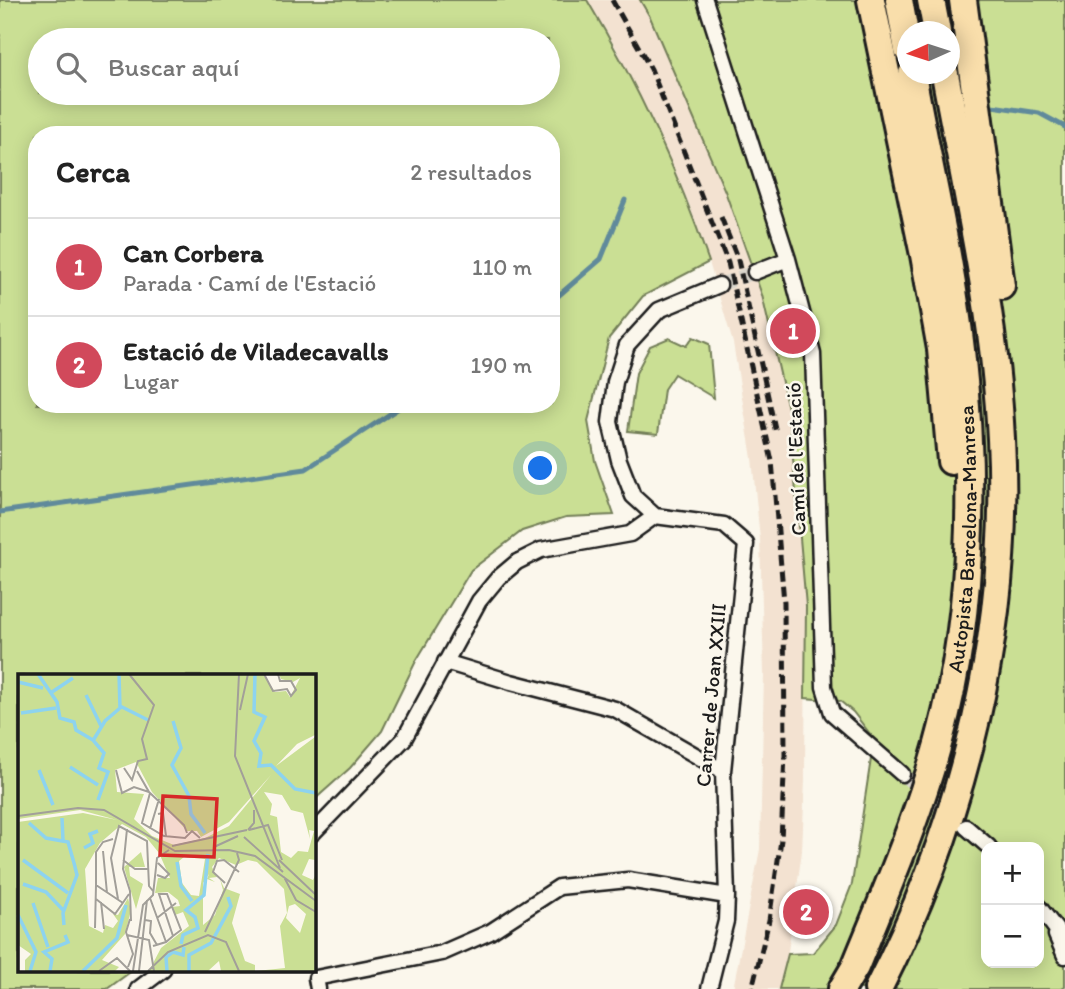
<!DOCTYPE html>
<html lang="es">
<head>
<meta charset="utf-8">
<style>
	body { margin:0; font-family:Itim,sans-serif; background:#f6f6f6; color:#222 }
	.controls { position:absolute; right:21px; bottom:21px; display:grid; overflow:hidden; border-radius:14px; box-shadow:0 4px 18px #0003 }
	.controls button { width:63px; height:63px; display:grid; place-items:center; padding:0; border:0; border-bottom:2px solid #e0e0e0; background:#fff; color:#222; font:35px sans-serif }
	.compass { position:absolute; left:897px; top:21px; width:63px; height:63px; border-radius:50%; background:#fff; box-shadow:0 4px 18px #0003; rotate:267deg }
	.you { position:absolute; left:541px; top:469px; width:24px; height:24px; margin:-18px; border:5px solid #fff; border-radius:50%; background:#1a73e8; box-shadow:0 0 0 10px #1a73e833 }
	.badge { display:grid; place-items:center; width:46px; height:46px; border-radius:50%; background:#d1495b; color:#fff; font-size:23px; font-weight:700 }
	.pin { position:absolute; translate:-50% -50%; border:4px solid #fff; box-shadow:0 2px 7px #0006 }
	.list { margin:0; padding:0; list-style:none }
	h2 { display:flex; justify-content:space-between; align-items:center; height:91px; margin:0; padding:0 28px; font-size:30px }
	h2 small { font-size:23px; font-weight:400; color:#767676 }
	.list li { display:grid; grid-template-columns:46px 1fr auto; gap:21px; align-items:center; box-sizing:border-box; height:98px; padding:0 28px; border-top:2px solid #e0e0e0 }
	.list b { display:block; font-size:26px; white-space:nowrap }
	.list p { margin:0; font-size:23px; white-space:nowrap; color:#767676 }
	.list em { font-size:23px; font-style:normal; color:#767676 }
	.icon { flex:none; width:38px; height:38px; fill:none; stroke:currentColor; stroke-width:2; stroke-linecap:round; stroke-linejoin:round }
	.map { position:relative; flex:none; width:1065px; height:989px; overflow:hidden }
	.search { position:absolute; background:#fff; box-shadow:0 4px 18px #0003; left:28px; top:28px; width:532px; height:77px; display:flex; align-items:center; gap:18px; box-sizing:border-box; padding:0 24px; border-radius:38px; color:#767676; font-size:26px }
	.panel { position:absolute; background:#fff; box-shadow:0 4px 18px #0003; left:28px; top:126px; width:532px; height:287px; border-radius:28px }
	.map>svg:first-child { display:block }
	.built { fill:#f3e2d1 }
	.green { fill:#cadf94; stroke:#737e58; stroke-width:2; fill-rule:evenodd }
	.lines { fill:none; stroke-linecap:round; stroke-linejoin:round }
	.stream { stroke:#608a9b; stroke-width:5 }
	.street-tunnel { stroke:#dad6cd; stroke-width:14; stroke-dasharray:14 7; stroke-linecap:butt }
	.street-casing { stroke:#1c1c1c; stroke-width:19 }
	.highway-casing { stroke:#1c1c1c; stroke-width:32 }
	.street { stroke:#fbf7ec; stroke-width:14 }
	.highway { stroke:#f9deab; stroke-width:26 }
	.rail { stroke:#1c1c1c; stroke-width:5; stroke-dasharray:10 5; stroke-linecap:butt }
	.labels { text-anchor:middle; stroke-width:5; stroke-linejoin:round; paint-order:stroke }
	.street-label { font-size:21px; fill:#1c1c1c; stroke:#fbf7ec }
	.inset-river { fill:none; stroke:#8dd3ef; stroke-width:3.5 }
	.inset-road { fill:none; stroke:#a29f99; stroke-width:2 }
	.view { fill:#d62828; fill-opacity:0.15; stroke:#d62828; stroke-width:3.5 }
	.inset-edge { fill:none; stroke:#1c1c1c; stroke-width:3.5 }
</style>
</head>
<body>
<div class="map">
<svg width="1065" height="989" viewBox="0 0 1065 989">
	<rect width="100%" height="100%" fill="#fbf7ec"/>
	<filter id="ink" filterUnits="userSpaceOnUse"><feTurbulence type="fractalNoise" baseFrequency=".0143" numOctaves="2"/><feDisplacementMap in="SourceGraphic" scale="14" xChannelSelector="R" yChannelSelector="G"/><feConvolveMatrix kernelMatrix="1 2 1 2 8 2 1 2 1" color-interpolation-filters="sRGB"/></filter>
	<g filter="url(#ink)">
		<path class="built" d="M587 0H640L650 17 725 191 762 295 789 413 806 606 805 780 802 851 786 966 779 989H733L760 849 764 673 760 539 752 458 733 343 709 262 689 204 616 48Z"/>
		<path class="green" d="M0 0H587C636 82 678 171 709 262L643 296 609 338 588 421 595 461 614 515 566 517 522 531 471 570 416 661 382 731 350 768 313 801V676H19V970H133L107 989H0ZM548 40V93H40V40ZM37 135H551V404H37Z
			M640 0H1065V986L1060 989H779L788 954 813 953 836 925 852 884 874 739 853 712 840 701 805 698 806 606 789 413 762 295 725 191 650 17ZM908 32H950V74H908ZM986 847H1039V963H986Z
			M693 337 709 344 714 398 674 374 664 389 658 434 628 431 636 373 650 346 669 338 686 346Z"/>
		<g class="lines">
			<path class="stream" d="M992 106 1039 113 1065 127
				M551 302 601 259 625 200
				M0 512 306 469 405 404"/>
			<path class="street-tunnel" d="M719 285 755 272
				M902 774 952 815"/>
			<defs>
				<path id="street" d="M705 0 788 259 813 354 824 687 832 713 902 774
					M755 272 788 259
					M655 516 724 525 746 544 723 771 727 896 726 921 709 989
					M655 516 633 496 619 460 610 422 615 382 627 345 659 310 719 285
					M445 662 511 682 615 709 723 771
					M966 827 989 847
					M313 833 404 739 479 601 498 578 517 562 541 550 630 534 655 516
					M1039 907 1065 941
					M1056 935 1065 956
					M138 989 163 970
					M318 989 316 978 442 953 490 932 559 887 628 880 727 896"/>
				<g id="highway">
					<path d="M871 0 924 255 941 349 951 461"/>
					<path d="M899 0 908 50"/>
					<path d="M931 0 937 32"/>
					<path d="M963 0 1001 286"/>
					<path id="s1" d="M842 989 855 967C889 884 925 802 946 713 974 595 974 470 961 350 951 257 928 165 912 74"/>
					<path d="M878 989C964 820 1011 628 1001 439 995 315 967 194 945 74"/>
				</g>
			</defs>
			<use href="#street" class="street-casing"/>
			<use href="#highway" class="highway-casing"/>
			<use href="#street" class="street"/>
			<use href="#highway" class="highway"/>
			<path class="rail" d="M612 0 651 69 728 263 772 461 784 602 785 755 781 840 769 920 752 989
				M721 217 738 260 776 433"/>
		</g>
	</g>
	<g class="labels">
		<g class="street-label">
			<text transform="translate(796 459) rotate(-92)" y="7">Camí de l'Estació</text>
			<text dy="7" stroke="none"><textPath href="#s1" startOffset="471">Autopista Barcelona-Manresa</textPath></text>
			<text transform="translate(711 695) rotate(-85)" y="7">Carrer de Joan XXIII</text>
		</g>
	</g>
	<g transform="translate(18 674)">
		<rect width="298" height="298" fill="#fbf7ec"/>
		<path d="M0 0H245L257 18 268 17 272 23 282 4 275 8 263 5 261 0H297V61L279 70 258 92 297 63V186L291 185 284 201 295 206 297 202V297H238L267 294 262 252 269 239 266 215 239 188 230 186 218 191 201 184 194 193 199 203 191 204 197 208 189 205 191 200 185 209V251L197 241 205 216 202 205 206 214 222 220 214 249 227 287 237 291V297H203L201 287 190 297H131L143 274 171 252 165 238 157 241 154 233 162 232 160 226 150 218 137 219 140 204H152L141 179 128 163 104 150 82 169 67 195 71 252 85 259 87 251 95 254 100 247 95 240 100 241 110 224 113 236 107 260 84 286 101 293 97 297H7V286L13 280 0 271V148L65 139 99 146 62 136 0 145ZM118 88 134 118 169 157H179L183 163 211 148 253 101 211 152 187 164 156 171 134 162 116 145 126 120 99 118 97 96ZM246 118 264 121 273 136 285 139 292 165 291 156 296 157 290 178 280 177 273 184 263 178 259 143 252 141 254 130ZM166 183 187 185 181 222 173 221 164 209 161 187ZM277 230 288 240 282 259 268 244 271 232ZM123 178 127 193H111L112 202 125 210 118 235 106 193Z" fill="#cadf94" fill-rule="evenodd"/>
		<path class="inset-river" d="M20 0 39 28 42 44 56 48 58 56 75 66 86 79 81 94 90 98 80 126M237 0 236 38 247 43 236 67 243 79 241 92 253 91 277 115 298 119M0 8 25 14M34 18 55 4M68 21 83 52M102 32 130 46M3 39 38 34M155 47 163 74 154 91 171 122 173 140 187 159M76 65 87 47 102 34 101 0M52 93 80 111M21 96 35 131M44 144 45 166M11 149 28 164 50 168 56 189M66 174 75 169 72 160 80 157M5 186 50 219M159 188 163 212 174 227M5 210 28 218 46 237M15 229 30 273M0 241 18 278 12 297M46 251 45 239 59 201 56 189M163 270 165 261 180 254 177 243 168 236 186 221 190 180M32 297 34 285 26 278 50 268 47 261M65 297 99 264 108 231M149 297 148 283 155 278 165 281 166 273M171 297V281L193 269 213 232 210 223"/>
		<path class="inset-road" d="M221 0 217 82 262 194M246 0 255 17 269 15 273 22 278 16 273 7H262L260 0M222 36 230 0M106 94 114 106 120 87 129 85 124 65 136 31 111 0M98 96 104 119 116 113 131 118M119 97 131 118 166 151 169 159M132 119 124 149 146 162 167 164 174 157 182 164M140 140 145 139 148 162M0 142 60 134 86 136 157 177 211 176 237 182 298 227M109 155 105 195 112 217 113 247M132 155 141 125M230 156 236 149V136M231 156 250 151 264 186M226 163 265 198M95 165 85 168 78 178V211L105 229M154 172 229 156M196 173 220 162M85 177 89 219M105 186 117 195H131M261 186 298 221M139 201 147 204 151 200 140 189M266 203 278 226 298 238M207 209 195 198 199 187 206 186 221 198M132 224 148 268M78 225 97 240 111 220M100 225 93 184 101 152 129 167 131 212 135 217M83 228 86 255M139 244 158 229M127 246 133 247 132 259 139 271M77 254 78 211M187 258 221 186 219 179M109 261 131 266 136 297M135 272 148 268 155 262 163 256 149 220H141L155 262M110 293 115 280 108 258 112 245M81 297 99 284 112 297M115 297 125 231 135 221 139 184 151 176M121 297 129 226M130 297 150 278 190 261 208 268 221 297"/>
		<path class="view" d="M145 122 199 125 196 183 142 181Z"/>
		<rect width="298" height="298" class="inset-edge"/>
	</g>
</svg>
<div class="controls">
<button>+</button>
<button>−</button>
</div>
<svg class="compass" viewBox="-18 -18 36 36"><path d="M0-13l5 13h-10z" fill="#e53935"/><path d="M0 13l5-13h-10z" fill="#767676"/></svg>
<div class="you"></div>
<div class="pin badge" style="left:793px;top:331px">1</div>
<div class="pin badge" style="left:806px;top:912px">2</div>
<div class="search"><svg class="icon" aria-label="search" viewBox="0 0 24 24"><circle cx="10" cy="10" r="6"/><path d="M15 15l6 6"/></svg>Buscar aquí</div>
<section class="panel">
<h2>Cerca<small>2 resultados</small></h2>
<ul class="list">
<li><span class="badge">1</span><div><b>Can Corbera</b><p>Parada · Camí de l'Estació</p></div><em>110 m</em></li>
<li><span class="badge">2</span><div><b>Estació de Viladecavalls</b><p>Lugar</p></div><em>190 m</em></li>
</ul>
</section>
</div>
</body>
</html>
